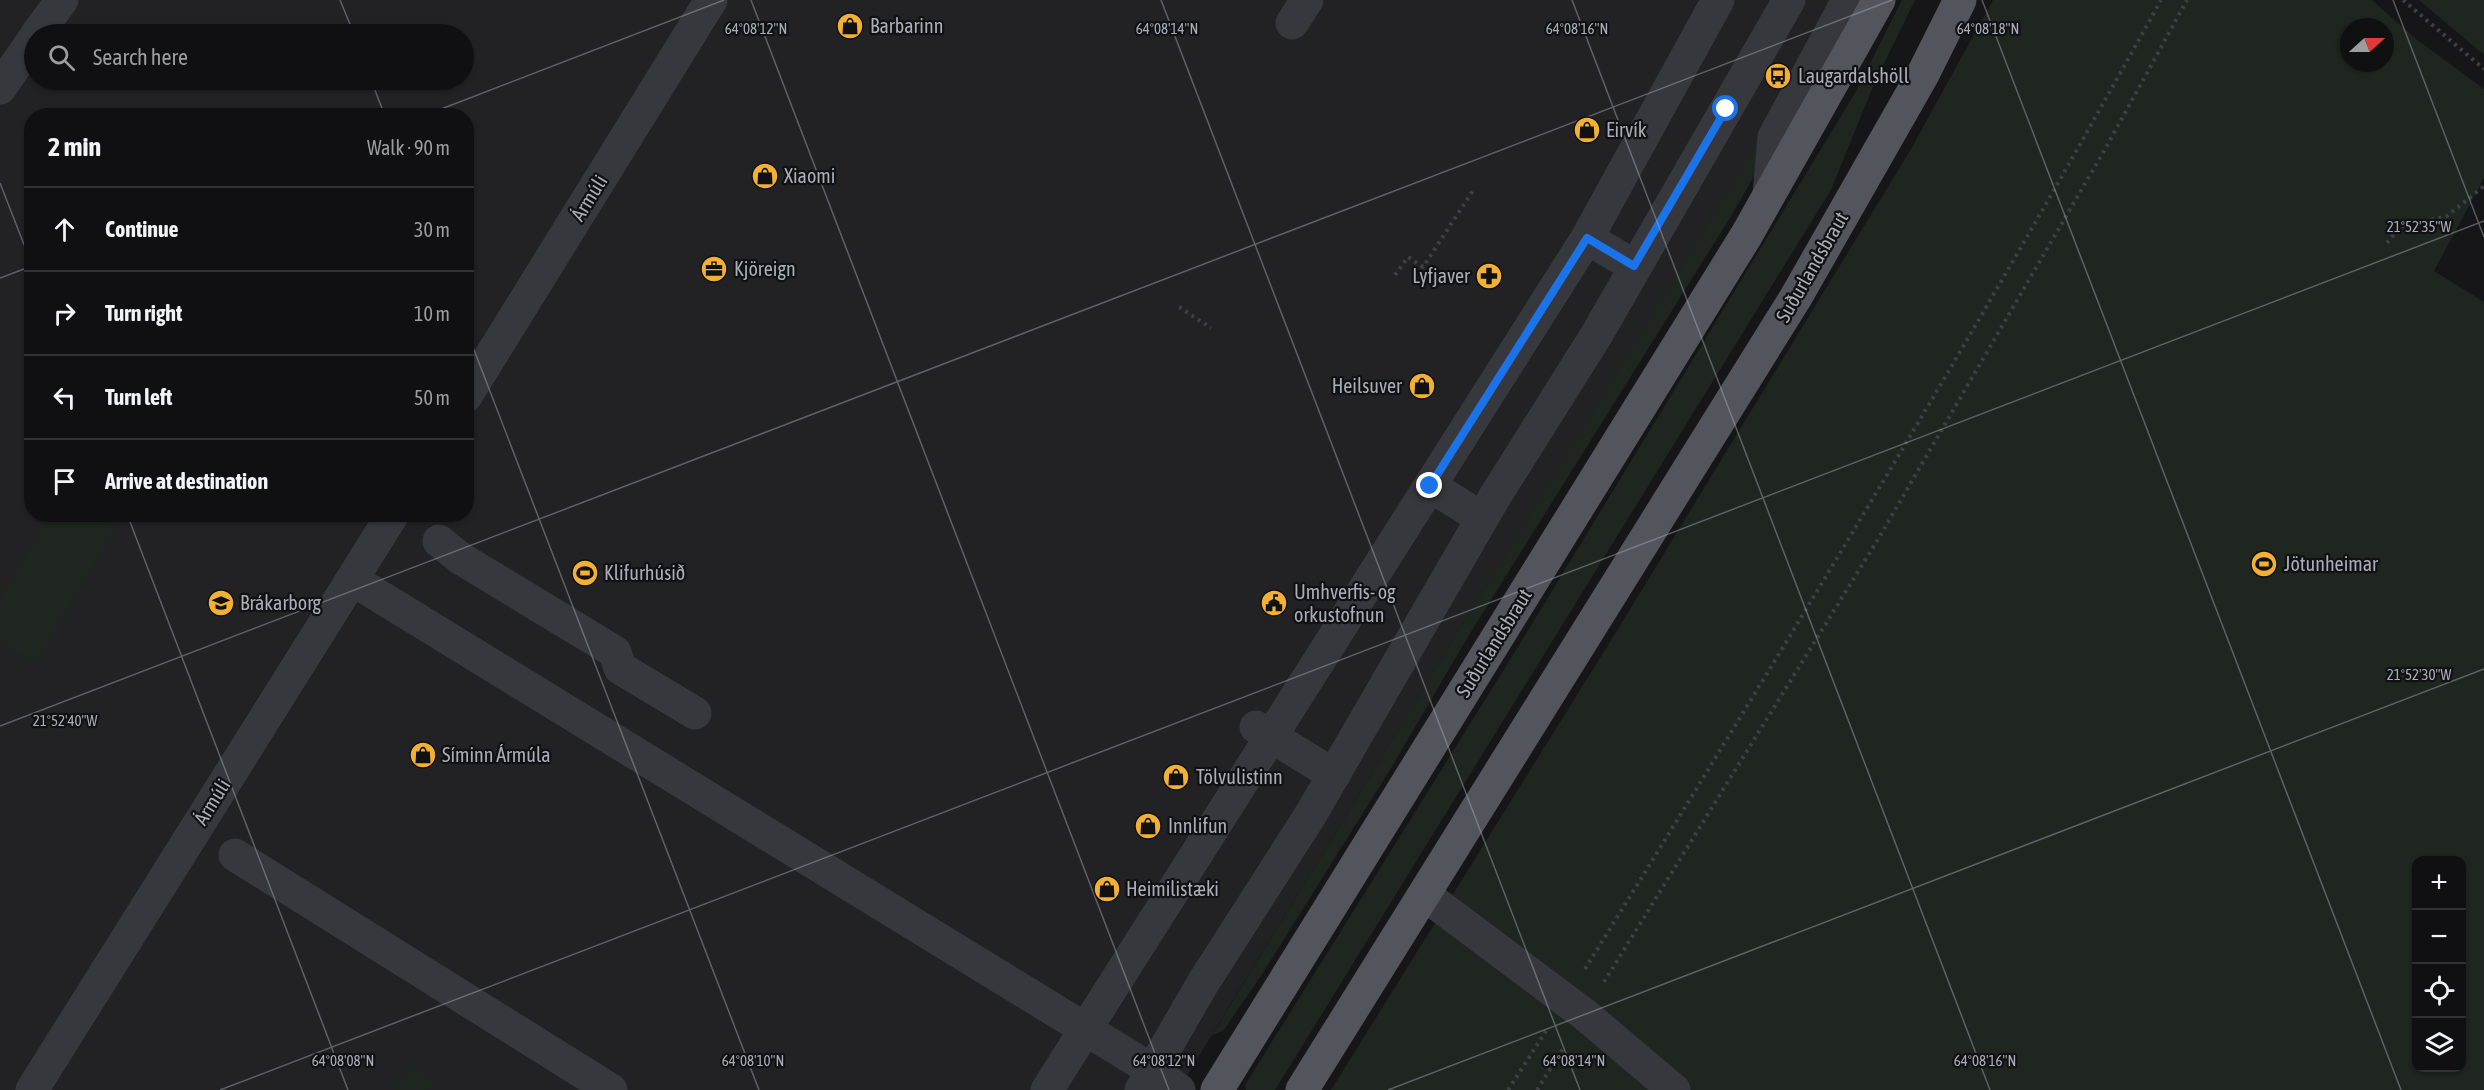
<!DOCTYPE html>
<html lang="en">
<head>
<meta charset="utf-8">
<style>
	body { margin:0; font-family:"Asap Condensed",sans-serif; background:#1e1e20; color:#f1f3f6 }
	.controls { position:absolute; right:18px; bottom:18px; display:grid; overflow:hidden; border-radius:12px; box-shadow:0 2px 4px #0004 }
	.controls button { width:54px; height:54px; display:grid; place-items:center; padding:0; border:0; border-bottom:2px solid #303032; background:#101012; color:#f1f3f6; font:30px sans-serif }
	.compass { position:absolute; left:2340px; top:18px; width:54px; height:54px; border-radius:50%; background:#101012; box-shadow:0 2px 4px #0004; rotate:69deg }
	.stop { position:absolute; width:18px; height:18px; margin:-14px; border:4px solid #1a73e8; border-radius:50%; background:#fff }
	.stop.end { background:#1a73e8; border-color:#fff; box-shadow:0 2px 6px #0008 }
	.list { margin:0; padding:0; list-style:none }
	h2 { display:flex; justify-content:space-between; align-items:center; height:78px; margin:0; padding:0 24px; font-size:26px }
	h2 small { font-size:20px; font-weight:400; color:#9c9d9f }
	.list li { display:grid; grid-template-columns:39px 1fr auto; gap:18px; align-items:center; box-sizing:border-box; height:84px; padding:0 24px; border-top:2px solid #303032 }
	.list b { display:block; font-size:22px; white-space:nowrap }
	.list em { font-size:20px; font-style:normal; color:#9c9d9f }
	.icon { flex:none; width:33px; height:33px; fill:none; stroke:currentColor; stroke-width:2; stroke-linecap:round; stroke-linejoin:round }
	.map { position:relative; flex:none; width:2484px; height:1090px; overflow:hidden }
	.search { position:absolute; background:#101012; box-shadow:0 2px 4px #0004; left:24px; top:24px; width:450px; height:66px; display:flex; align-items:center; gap:15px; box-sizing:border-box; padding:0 21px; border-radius:33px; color:#9c9d9f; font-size:22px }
	.panel { position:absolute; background:#101012; box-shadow:0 2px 4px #0004; left:24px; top:108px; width:450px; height:414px; border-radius:24px }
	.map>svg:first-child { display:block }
	.built { fill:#222225; fill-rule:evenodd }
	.green { fill:#1e261f; fill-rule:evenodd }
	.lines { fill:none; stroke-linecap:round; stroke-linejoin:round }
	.path { stroke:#3d3f44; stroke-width:4; stroke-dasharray:3 4.5; stroke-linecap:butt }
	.minor { stroke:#37383d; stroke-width:33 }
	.major { stroke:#53555c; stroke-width:33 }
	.route { stroke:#1a73e8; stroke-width:8 }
	.ticks { fill:none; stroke:#a8adb8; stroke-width:1.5; stroke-opacity:0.45 }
	.labels { text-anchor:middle; stroke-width:4.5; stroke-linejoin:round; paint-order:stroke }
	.poi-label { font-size:20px; fill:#a8adb8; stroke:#111113; text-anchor:start }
	.street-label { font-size:20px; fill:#a8adb8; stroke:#111113 }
	.ticks-label { font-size:15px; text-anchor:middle; fill:#a8adb8; stroke:#111113; stroke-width:4.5; stroke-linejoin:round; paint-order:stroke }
</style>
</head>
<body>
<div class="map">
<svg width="2484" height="1090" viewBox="0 0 2484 1090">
	<rect width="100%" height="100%" fill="#161618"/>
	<path class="built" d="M0 0H1841L1740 173 1178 1090H0ZM34 34H464V80H34ZM32 116H466V514H32Z"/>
	<path class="green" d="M1902 0H1915L1874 84 1831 190 1275 1090H1246L1245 1085 1521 642 1855 93Z
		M1993 0H2372L2416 39 2484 89V178L2434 271 2484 302V1090H1331L1618 629 1911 149ZM2349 27H2385V63H2349ZM2416 860H2462V1068H2416Z
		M2419 0H2484V55Z
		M1767 127 1753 178 1733 213 1469 635 1390 770 1259 979 1223 1031 1212 1035Z
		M49 515H90L115 529 36 664 0 643V599Z
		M409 1065 434 1080 428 1090H394Z"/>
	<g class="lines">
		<path class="path" d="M2403 0 2484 69
			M2387 243 2400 227 2447 216 2484 186
			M1395 275 1408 257 1423 267 1474 189
			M1179 307 1211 328
			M1585 969C1783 650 1979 329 2161 0
			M1604 982 1877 541 2104 151 2187 0
			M1508 1090 1546 1031
			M1537 1090 1564 1047"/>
		<path class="minor" d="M1292 23 1307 0
			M37 34 62 0
			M0 88 34 39
			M1769 194 1774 137 1848 0
			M1587 238 1634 266
			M466 396 711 0
			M1430 486 1482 518
			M439 541 460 558 615 652 620 668 695 713
			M353 580 1152 1070 1179 1090
			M1256 727 1334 775
			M235 855 611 1090
			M1425 895 1584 1014 1674 1090
			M32 1090 393 514
			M1047 1090 1587 238 1718 0
			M1141 1090 1203 983 1311 814 1494 498 1597 334 1789 0"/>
		<path class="major" d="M1217 1090 1746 236 1879 0
			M1302 1090 1796 297 1922 76 1960 0"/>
	</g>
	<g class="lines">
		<path class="route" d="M1430 486 1587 238 1634 266 1726 109"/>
	</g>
	<path class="ticks" d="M340 0 354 34M751 0 1169 1090M1161 0 1580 1090M1572 0 1990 1090M1982 0 2401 1090M2393 0 2484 237M371 80 385 116M423 116 724 0M0 183 32 265M0 278 32 266M466 329 759 1090M127 514 348 1090M0 726 1892 0M220 1090 2484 221M1388 1090 2484 669"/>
	<defs>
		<symbol id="shop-disc" viewBox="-11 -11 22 22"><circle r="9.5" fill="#f2b134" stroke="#111113"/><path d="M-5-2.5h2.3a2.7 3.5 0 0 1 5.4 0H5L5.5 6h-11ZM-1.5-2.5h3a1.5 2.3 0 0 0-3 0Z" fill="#111"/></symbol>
		<symbol id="bus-disc" viewBox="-11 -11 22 22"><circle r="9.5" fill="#f2b134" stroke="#111113"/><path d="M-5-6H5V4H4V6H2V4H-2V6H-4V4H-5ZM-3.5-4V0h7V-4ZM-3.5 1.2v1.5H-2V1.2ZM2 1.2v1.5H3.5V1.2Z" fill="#111"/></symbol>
		<symbol id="office-disc" viewBox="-11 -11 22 22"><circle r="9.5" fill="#f2b134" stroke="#111113"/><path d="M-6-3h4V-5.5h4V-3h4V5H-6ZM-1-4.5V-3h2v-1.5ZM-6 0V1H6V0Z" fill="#111"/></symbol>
		<symbol id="pharmacy-disc" viewBox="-11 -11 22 22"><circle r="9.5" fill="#f2b134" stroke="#111113"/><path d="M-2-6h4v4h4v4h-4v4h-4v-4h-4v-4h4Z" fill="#111"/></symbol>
		<symbol id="stadium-disc" viewBox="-11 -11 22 22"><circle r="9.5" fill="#f2b134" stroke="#111113"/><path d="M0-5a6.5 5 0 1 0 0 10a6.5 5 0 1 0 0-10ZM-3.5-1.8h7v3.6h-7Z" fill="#111"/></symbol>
		<symbol id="school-disc" viewBox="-11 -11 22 22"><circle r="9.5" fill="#f2b134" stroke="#111113"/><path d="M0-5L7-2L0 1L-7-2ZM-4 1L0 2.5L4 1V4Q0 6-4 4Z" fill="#111"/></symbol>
		<symbol id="civic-disc" viewBox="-11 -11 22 22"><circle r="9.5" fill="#f2b134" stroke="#111113"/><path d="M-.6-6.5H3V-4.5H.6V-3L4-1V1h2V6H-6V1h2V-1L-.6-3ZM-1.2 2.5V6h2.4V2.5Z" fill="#111"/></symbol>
	</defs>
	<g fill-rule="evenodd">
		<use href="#shop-disc" x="835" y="11" width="30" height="30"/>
		<use href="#bus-disc" x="1763" y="61" width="30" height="30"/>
		<use href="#shop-disc" x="1572" y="115" width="30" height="30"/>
		<use href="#shop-disc" x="750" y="161" width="30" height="30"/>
		<use href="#office-disc" x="699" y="254" width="30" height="30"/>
		<use href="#pharmacy-disc" x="1474" y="261" width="30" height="30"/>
		<use href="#shop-disc" x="1407" y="371" width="30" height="30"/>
		<use href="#stadium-disc" x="2249" y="549" width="30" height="30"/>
		<use href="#stadium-disc" x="570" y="558" width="30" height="30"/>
		<use href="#school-disc" x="206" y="588" width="30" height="30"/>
		<use href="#civic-disc" x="1259" y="588" width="30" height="30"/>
		<use href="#shop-disc" x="408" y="740" width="30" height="30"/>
		<use href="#shop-disc" x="1161" y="762" width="30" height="30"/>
		<use href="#shop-disc" x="1133" y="811" width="30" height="30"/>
		<use href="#shop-disc" x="1092" y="874" width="30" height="30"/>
	</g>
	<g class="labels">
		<g class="poi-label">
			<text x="870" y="33">Barbarinn</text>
			<text x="1798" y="83">Laugardalshöll</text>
			<text x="1606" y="137">Eirvík</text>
			<text x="784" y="183">Xiaomi</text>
			<text x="734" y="276">Kjöreign</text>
			<text x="1470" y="283" text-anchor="end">Lyfjaver</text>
			<text x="1402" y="393" text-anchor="end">Heilsuver</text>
			<text x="2284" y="571">Jötunheimar</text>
			<text x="604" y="580">Klifurhúsið</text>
			<text x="1294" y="599">Umhverfis- og<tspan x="1294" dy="23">orkustofnun</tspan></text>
			<text x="240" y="610">Brákarborg</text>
			<text x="442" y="762">Síminn Ármúla</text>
			<text x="1196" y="784">Tölvulistinn</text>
			<text x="1168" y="833">Innlifun</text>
			<text x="1126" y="896">Heimilistæki</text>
		</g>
		<g class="street-label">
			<text transform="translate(589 198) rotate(-58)" y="7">Ármúli</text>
			<text transform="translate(1812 267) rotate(-60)" y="7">Suðurlandsbraut</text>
			<text transform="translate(1494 643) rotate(-58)" y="7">Suðurlandsbraut</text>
			<text transform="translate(212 802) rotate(-58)" y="7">Ármúli</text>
		</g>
	</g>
	<g class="ticks-label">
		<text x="756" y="34">64°08'12"N</text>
		<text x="1167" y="34">64°08'14"N</text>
		<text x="1577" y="34">64°08'16"N</text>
		<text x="1988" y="34">64°08'18"N</text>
		<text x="2419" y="232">21°52'35"W</text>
		<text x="2419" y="680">21°52'30"W</text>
		<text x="65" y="726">21°52'40"W</text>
		<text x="343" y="1066">64°08'08"N</text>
		<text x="753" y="1066">64°08'10"N</text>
		<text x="1164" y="1066">64°08'12"N</text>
		<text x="1574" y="1066">64°08'14"N</text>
		<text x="1985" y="1066">64°08'16"N</text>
	</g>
</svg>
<div class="controls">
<button>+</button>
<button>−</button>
<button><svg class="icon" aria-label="locate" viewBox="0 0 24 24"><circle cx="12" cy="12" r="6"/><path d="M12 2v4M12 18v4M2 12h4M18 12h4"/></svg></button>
<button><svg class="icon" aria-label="layers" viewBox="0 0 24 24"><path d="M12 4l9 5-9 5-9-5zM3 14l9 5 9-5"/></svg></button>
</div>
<svg class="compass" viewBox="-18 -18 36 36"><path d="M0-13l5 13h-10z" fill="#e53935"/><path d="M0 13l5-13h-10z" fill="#9c9d9f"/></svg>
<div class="stop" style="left:1726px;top:109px"></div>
<div class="stop end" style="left:1430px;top:486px"></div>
<div class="search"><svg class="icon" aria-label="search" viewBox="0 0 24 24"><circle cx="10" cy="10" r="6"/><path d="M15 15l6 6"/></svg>Search here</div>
<section class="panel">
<h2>2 min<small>Walk · 90 m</small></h2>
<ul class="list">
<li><svg class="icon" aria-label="ahead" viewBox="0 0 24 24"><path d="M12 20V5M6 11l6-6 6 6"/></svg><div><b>Continue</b></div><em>30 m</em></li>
<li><svg class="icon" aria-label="right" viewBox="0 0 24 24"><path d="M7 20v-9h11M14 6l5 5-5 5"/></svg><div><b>Turn right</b></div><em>10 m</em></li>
<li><svg class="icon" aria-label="left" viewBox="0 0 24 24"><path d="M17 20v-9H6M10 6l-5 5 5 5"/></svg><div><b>Turn left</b></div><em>50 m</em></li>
<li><svg class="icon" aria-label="arrive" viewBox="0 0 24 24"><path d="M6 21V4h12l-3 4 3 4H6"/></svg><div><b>Arrive at destination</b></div></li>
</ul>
</section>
</div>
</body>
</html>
